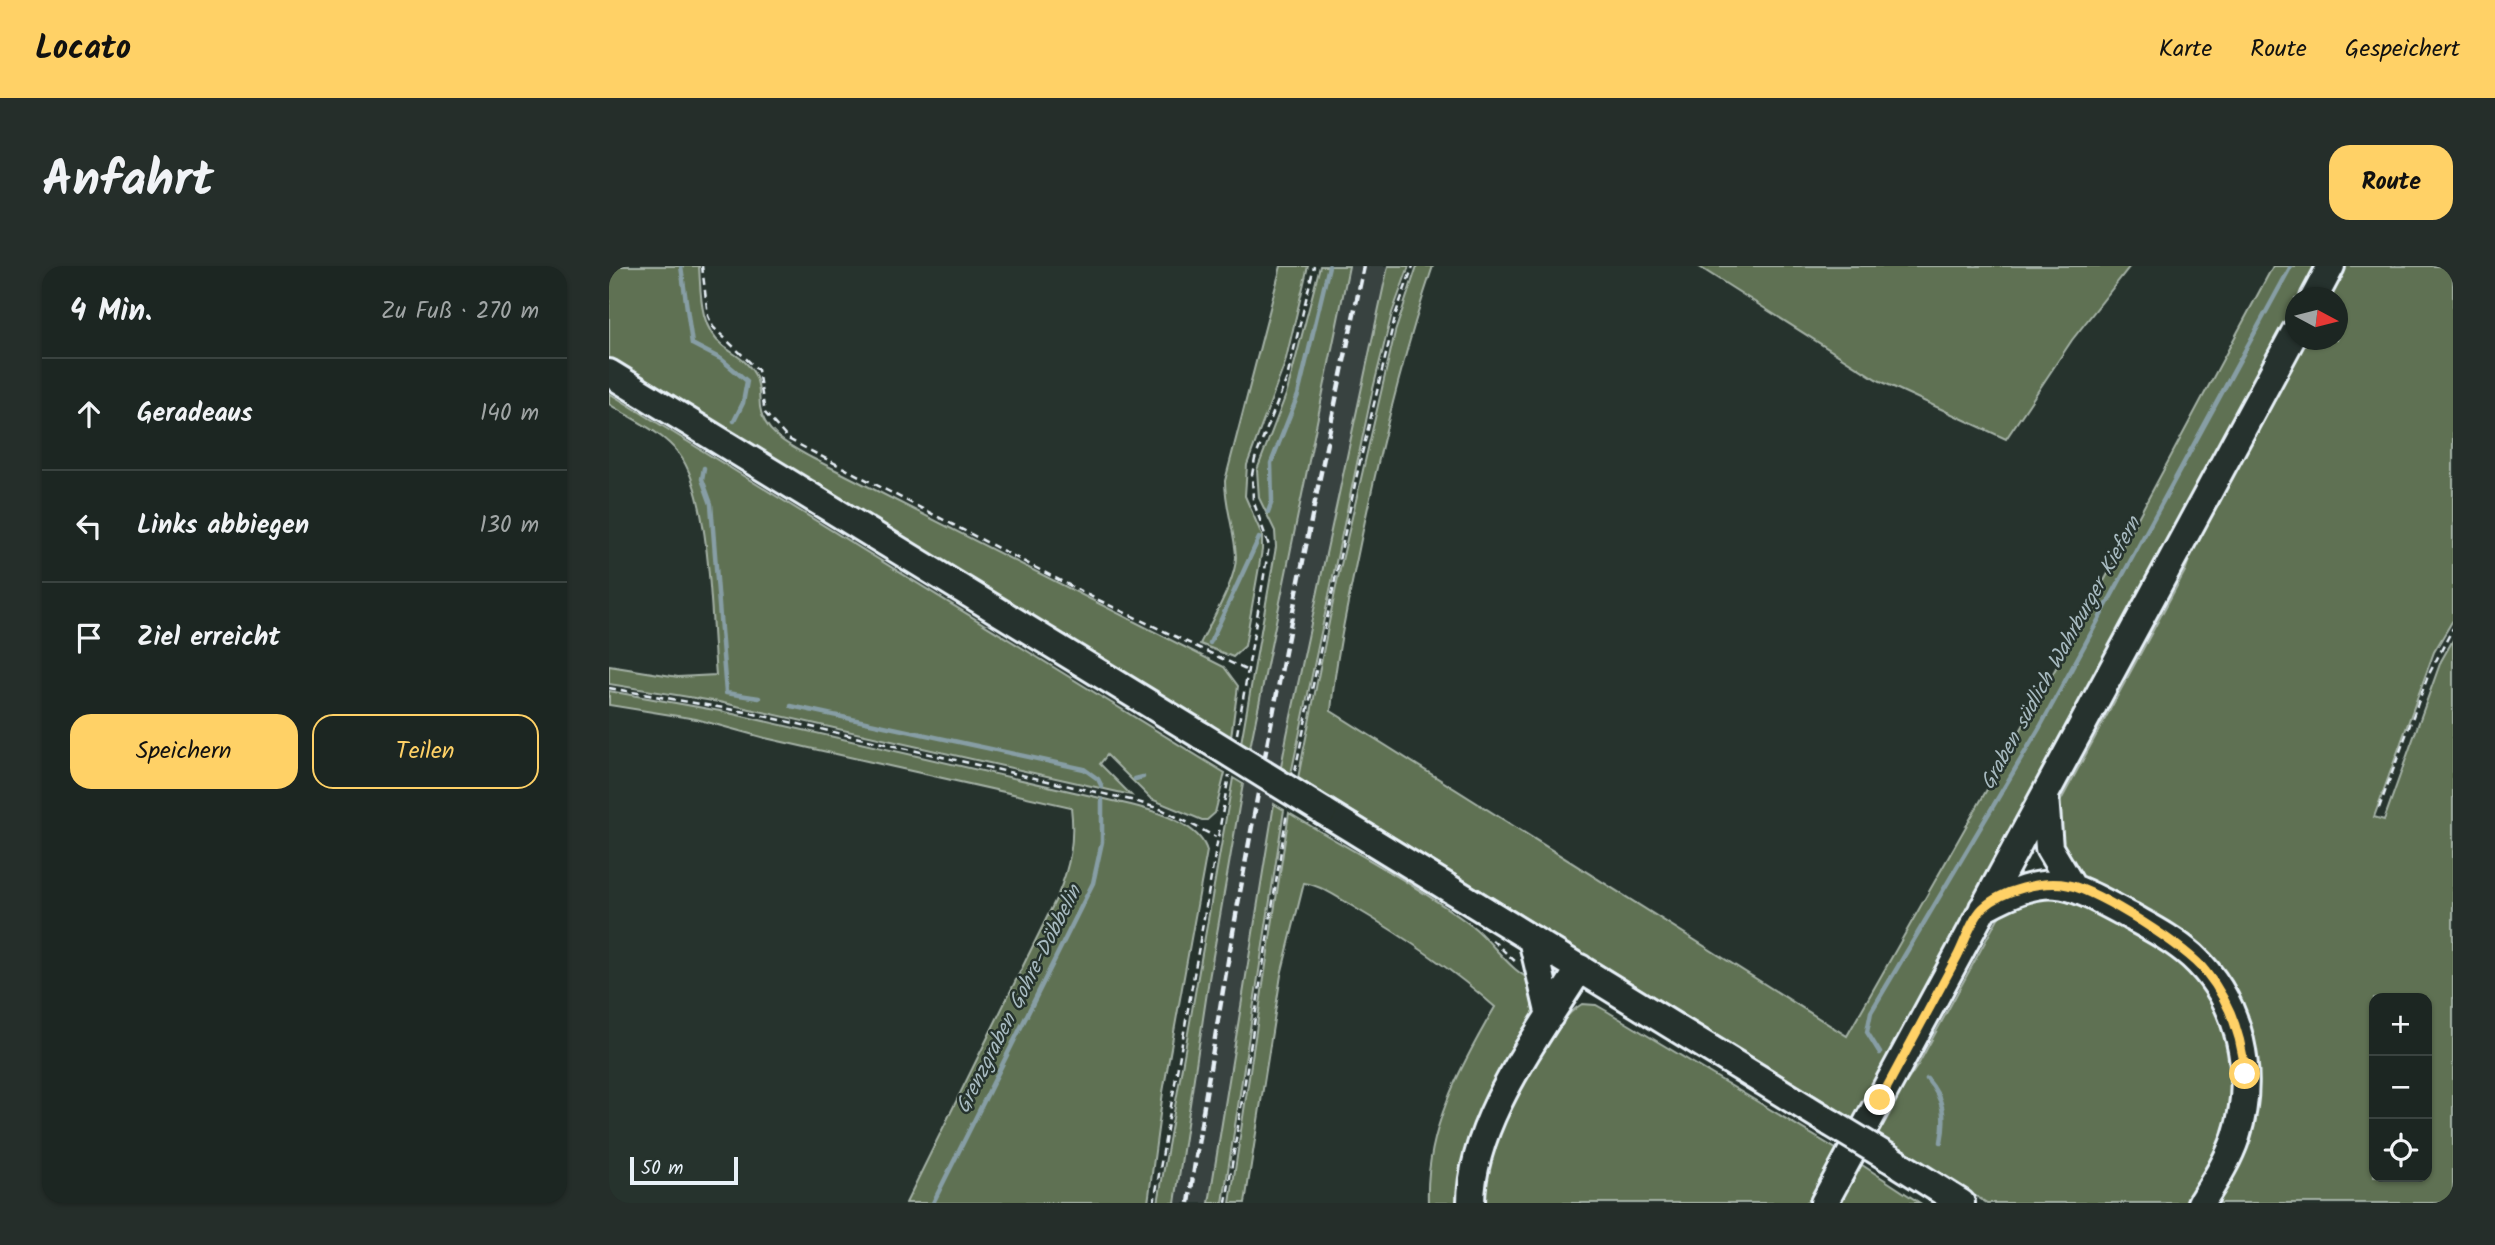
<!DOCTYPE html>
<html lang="de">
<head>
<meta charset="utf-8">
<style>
	body { margin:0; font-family:Kalam,sans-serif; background:#252e2a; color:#f1f3f6 }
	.controls { position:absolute; right:21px; bottom:21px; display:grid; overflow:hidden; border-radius:14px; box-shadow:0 2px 5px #0004 }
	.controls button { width:63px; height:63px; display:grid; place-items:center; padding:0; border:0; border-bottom:2px solid #3a4340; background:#1c2622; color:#f1f3f6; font:35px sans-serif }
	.compass { position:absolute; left:1676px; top:21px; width:63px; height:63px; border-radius:50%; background:#1c2622; box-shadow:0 2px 5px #0004; rotate:97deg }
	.scale { position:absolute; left:21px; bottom:18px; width:108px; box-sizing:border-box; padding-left:7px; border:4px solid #e8f1f8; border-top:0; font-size:19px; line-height:24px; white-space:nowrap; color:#e8f1f8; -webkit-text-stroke:5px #26332d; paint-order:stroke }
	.stop { position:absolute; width:21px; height:21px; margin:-16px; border:5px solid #ffd166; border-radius:50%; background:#fff }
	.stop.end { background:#ffd166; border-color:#fff; box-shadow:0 2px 7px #0008 }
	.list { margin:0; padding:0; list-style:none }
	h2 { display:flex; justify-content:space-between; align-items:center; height:91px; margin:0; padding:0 28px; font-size:30px }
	h2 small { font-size:23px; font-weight:400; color:#a0a5a5 }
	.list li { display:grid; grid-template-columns:46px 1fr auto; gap:21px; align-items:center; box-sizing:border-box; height:112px; padding:0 28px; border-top:2px solid #3a4340 }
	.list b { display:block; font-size:26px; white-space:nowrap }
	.list em { font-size:23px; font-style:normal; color:#a0a5a5 }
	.actions { display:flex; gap:14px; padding:21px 28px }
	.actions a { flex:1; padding:16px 0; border:2px solid #ffd166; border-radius:21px; text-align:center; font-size:24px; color:#ffd166 }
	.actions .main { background:#ffd166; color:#111 }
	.icon { flex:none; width:38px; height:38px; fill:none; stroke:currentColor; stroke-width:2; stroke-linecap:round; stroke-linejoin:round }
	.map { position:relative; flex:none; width:1844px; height:937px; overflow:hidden; border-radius:21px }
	header { display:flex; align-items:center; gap:42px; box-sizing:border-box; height:98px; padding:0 35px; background:#ffd166; color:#111 }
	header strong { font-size:33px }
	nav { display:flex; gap:38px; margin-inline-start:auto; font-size:24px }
	.intro { display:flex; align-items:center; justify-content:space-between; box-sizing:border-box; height:168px; padding:0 42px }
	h1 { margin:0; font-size:49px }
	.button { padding:18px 32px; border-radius:21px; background:#ffd166; color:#111; font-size:24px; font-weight:700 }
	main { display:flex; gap:42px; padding:0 42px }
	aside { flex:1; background:#1c2622; border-radius:21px; box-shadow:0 2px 5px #0004 }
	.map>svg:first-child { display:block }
	.built { fill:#394241 }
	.green { fill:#5f7153; stroke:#a4b1a6; stroke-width:2; fill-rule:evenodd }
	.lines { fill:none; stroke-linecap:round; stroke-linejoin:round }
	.stream { stroke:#879ea5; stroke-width:4.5 }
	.primary-casing { stroke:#e8f1f8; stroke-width:32 }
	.path { stroke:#e8f1f8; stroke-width:2.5; stroke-dasharray:7 5; stroke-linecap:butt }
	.primary { stroke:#26332d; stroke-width:26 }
	.rail { stroke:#e8f1f8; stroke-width:4.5; stroke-dasharray:10 5; stroke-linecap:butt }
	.primary-bridge-casing { stroke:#e8f1f8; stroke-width:32; stroke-linecap:butt }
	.primary-bridge { stroke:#26332d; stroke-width:26 }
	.route { stroke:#ffd166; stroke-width:9 }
	.labels { text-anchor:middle; stroke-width:5; stroke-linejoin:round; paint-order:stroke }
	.water-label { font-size:21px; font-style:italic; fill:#a7bac0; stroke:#26332d }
</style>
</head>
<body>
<header>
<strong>Locato</strong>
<nav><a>Karte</a><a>Route</a><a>Gespeichert</a></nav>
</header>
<div class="intro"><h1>Anfahrt</h1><a class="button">Route</a></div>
<main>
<aside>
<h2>4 Min.<small>Zu Fuß · 270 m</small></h2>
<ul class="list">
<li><svg class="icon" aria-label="ahead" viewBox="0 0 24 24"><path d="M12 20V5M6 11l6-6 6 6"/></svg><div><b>Geradeaus</b></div><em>140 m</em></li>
<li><svg class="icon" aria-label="left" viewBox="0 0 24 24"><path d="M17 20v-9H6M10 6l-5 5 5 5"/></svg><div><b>Links abbiegen</b></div><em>130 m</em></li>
<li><svg class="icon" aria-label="arrive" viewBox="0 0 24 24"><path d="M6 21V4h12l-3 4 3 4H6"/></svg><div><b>Ziel erreicht</b></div></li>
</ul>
<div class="actions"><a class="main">Speichern</a><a>Teilen</a></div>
</aside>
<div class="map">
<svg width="1844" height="937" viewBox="0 0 1844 937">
	<rect width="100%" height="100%" fill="#26332d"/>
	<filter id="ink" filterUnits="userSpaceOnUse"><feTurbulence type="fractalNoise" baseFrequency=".0143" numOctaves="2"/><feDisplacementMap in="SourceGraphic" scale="14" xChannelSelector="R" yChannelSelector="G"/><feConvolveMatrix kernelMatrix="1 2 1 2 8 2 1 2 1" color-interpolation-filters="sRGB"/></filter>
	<g filter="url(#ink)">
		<path class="built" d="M740 0H779L678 469 600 937H566L600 713 641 482Z"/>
		<path class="green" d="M0 0H90C92 28 90 61 114 80 126 89 139 95 146 109 151 119 150 130 151 141 155 168 181 180 203 192L615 401 629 420 622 471 576 443 573 446 0 95Z
			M672 0H699L676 97 638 199 636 230 653 269V284L636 380 624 391 591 378C602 355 627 315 627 291 626 266 616 241 616 215Z
			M711 0H740L641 482 632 477 667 281 666 265 650 232 648 204 678 126Z
			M779 0H800L783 47 763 127 682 508 672 501 678 469Z
			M808 0H824C793 91 771 183 751 278 740 332 727 389 722 445L1238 770 1473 356 1664 0H1713L1696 31 1686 32V49L1249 856 689 512 728 316 786 66Z
			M1089 0H1521L1463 74 1397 173 1267 113Z
			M1733 0H1844V354L1825 386 1765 551 1775 554 1832 395 1844 374V937H1604L1617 916 1634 748 1453 594 1447 550 1451 536 1576 305 1588 272 1693 74H1728V32L1715 31ZM1765 732H1818V911H1765Z
			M0 127 616 507 606 547 598 554H593L542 533 498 489 491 498 522 529 110 436 0 418V400L69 411 107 409C102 354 102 230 70 188 54 166 22 153 0 138Z
			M0 425 111 445 522 539C546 545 591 558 598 585L554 826 539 937H297L448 631C461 600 466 575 462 541L156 472 87 453 0 439Z
			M624 512 634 518 600 713 566 937H549Z
			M665 538 675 544 614 937H600Z
			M680 547C741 584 807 618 863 660 882 674 905 711 927 715L930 745 861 871 850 921 851 937H819C816 865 851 801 886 741 842 702 794 670 743 640 728 631 713 620 695 617L672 709 636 937H621Z
			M1425 627 1465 633 1564 688 1597 723 1616 757 1627 816 1617 873 1582 937H1378L1264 866 1309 799 1389 652 1399 640Z
			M973 738 987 739 996 744 1232 886 1198 937H872C872 890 932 762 973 738Z
			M1247 895 1311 937H1225Z"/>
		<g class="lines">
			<path class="stream" d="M72 0 83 78 112 93 138 115 134 137 125 155
				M95 202 93 213 102 238 117 427 150 432
				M659 246 663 235 662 197 689 129 720 0
				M601 377 650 272
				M182 440 475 503 489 513 493 521
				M526 513 534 511
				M1271 787 1258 766 1262 746 1431 461 1682 0
				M1318 813C1335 833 1337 850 1332 876
				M324 937 484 617 493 576V534"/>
			<defs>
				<path id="primary" d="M1705 32 1722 0
					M0 107 593 470
					M1436 530 1440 582 1462 619
					M714 545 1222 857
					M1374 642C1442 605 1456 615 1521 650 1542 662 1564 673 1583 690 1632 735 1647 809 1627 871 1619 895 1605 916 1592 937
					M923 673 941 750
					M1280 892 1352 937
					M862 937C862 856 929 770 971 702
					M1215 937 1686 66"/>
			</defs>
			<use href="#primary" class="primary-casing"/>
			<path class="path" d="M93 0 99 50 104 61 149 104 156 147 179 173 483 331 637 404
				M0 422 137 446 526 535 554 544 607 571
				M628 468 660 280 644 234 643 209 646 193 678 112 705 0
				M686 505 749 204 787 47 804 0
				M1770 542 1819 410 1844 362
				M883 674 909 698
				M545 937 620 509
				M617 937 678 546"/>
			<use href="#primary" class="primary"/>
			<path class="rail" d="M580 937C627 622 689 311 755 0"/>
			<defs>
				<path id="primary-bridge" d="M593 470 714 545
					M1222 857 1280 892"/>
			</defs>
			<use href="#primary-bridge" class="primary-bridge-casing"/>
			<use href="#primary-bridge" class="primary-bridge"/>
		</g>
	</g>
	<g class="lines" filter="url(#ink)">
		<path class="route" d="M1271 834C1297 785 1323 737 1349 689 1356 675 1363 653 1374 642 1393 624 1434 614 1459 619 1490 625 1578 681 1597 706 1621 736 1633 771 1636 808"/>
	</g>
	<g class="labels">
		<g class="water-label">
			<text transform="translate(1451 387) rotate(-61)" y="7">Graben südlich Wahrburger Kiefern</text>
			<text transform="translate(409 733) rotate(-63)" y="7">Grenzgraben Gohre-Döbbelin</text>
		</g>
	</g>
</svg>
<div class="controls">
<button>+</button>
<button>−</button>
<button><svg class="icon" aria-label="locate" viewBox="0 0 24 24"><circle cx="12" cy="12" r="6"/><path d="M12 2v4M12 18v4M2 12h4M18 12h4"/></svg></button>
</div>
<svg class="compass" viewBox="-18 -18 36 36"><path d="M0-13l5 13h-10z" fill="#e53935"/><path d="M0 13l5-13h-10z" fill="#a0a5a5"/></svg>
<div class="scale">50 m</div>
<div class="stop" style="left:1636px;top:808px"></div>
<div class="stop end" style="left:1271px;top:834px"></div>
</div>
</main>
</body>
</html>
